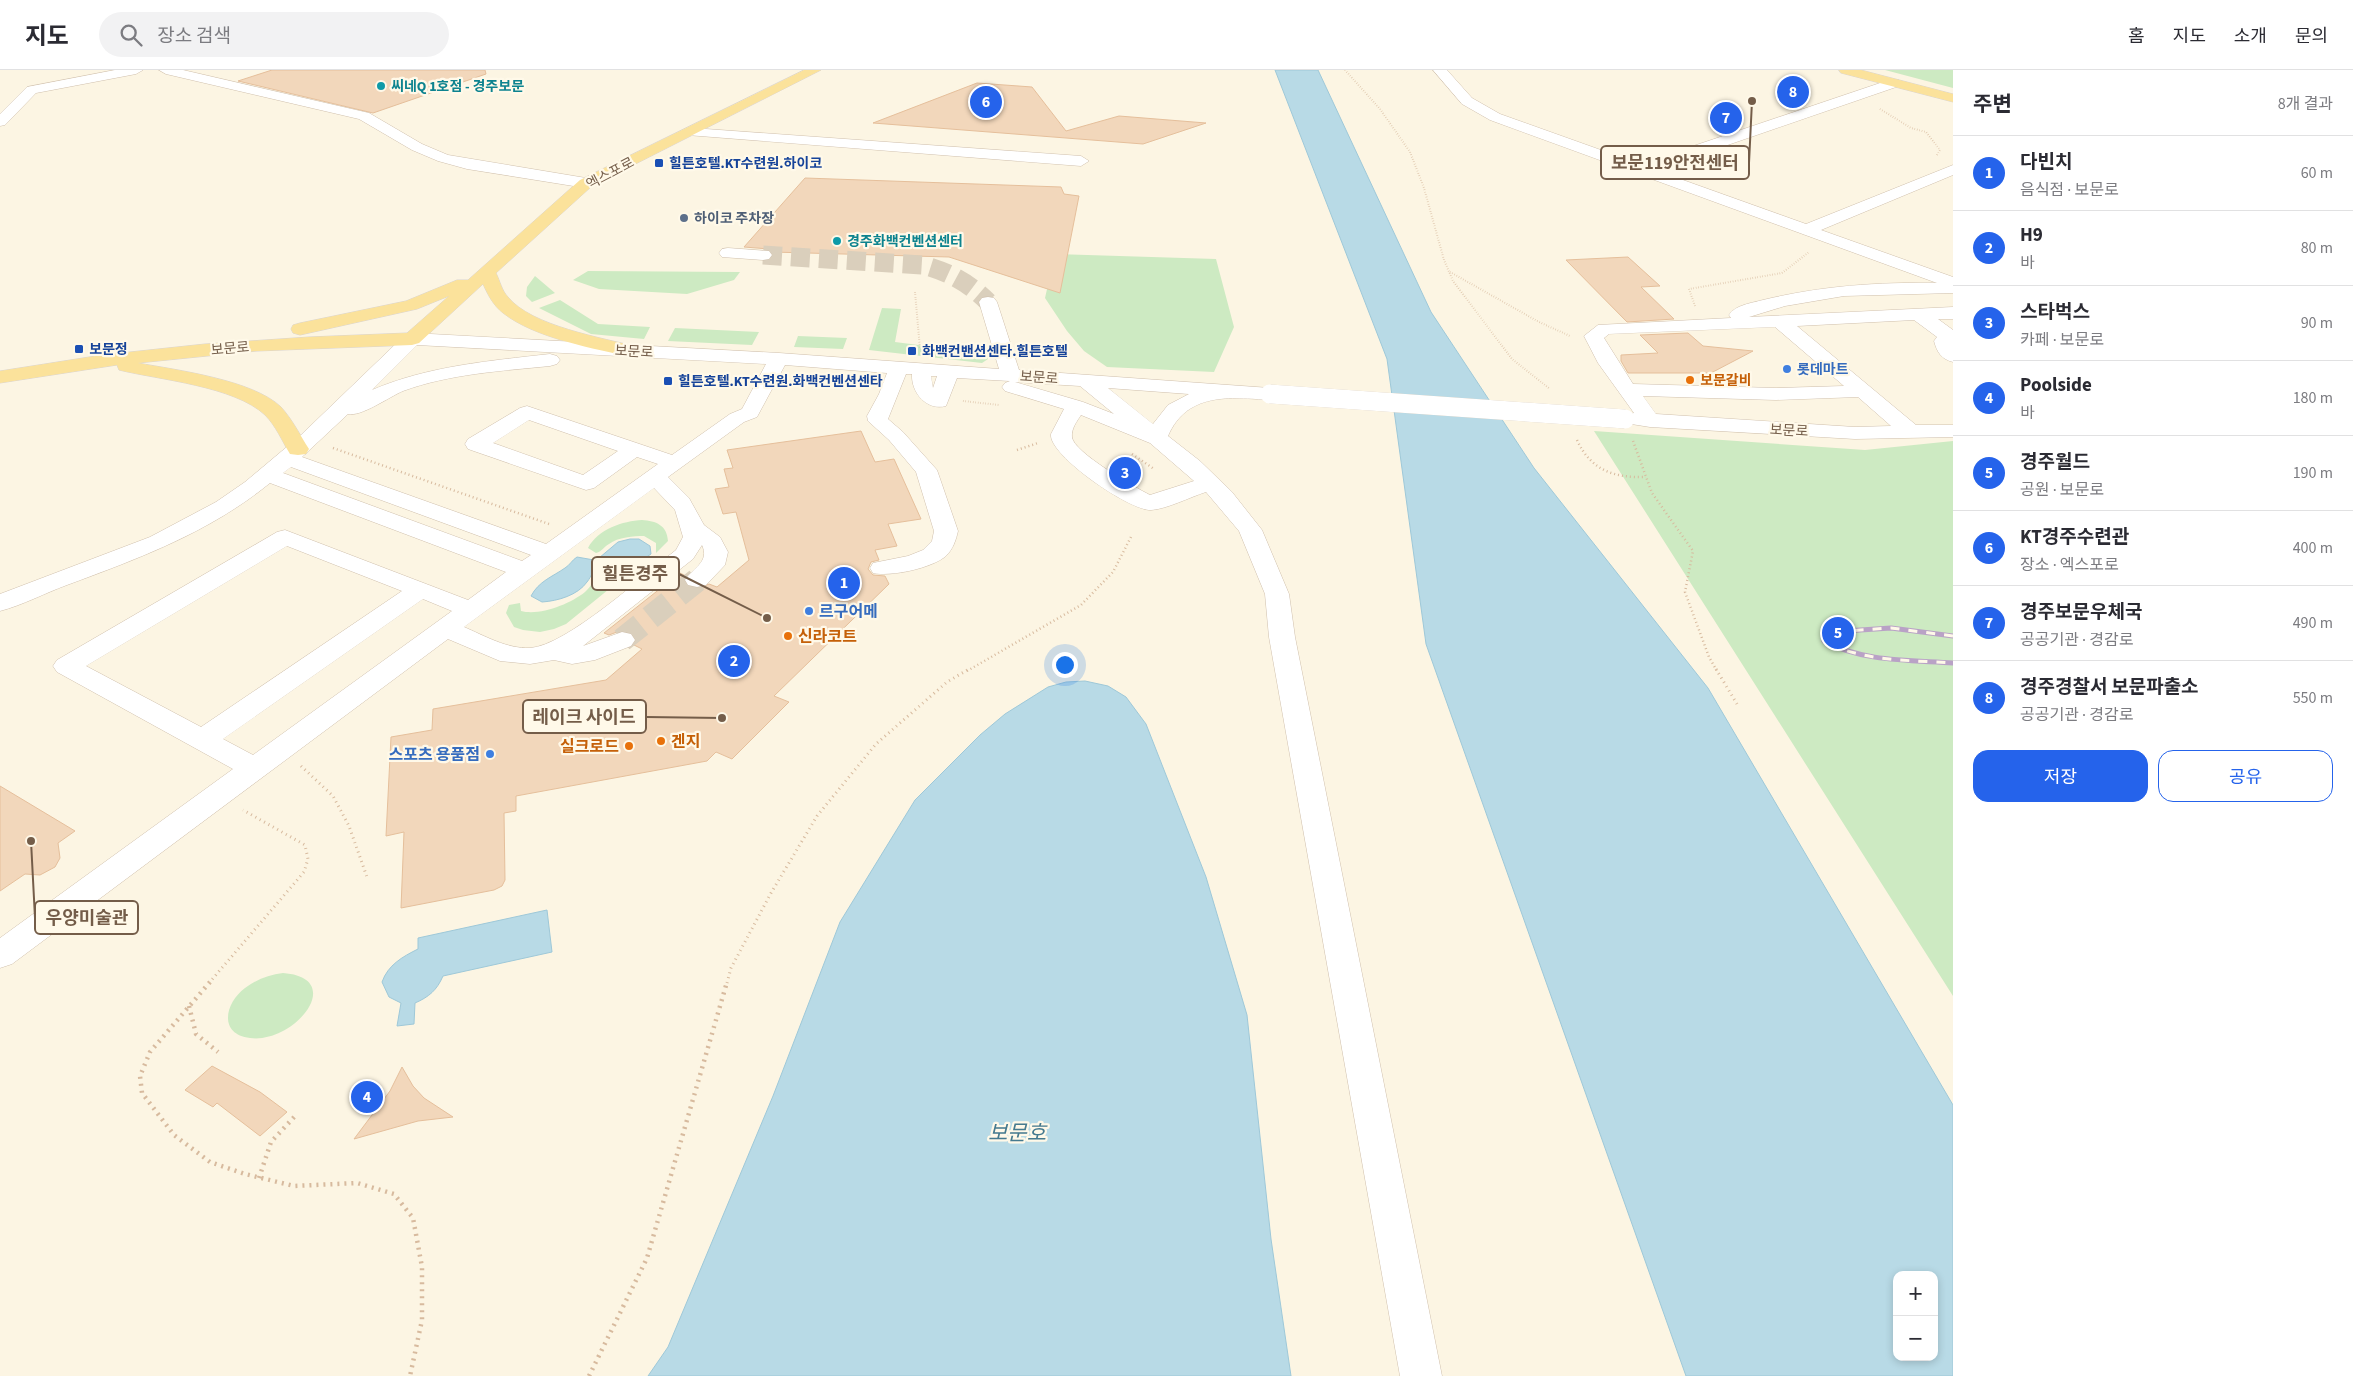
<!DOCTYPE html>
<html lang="ko">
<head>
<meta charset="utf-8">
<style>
	body { margin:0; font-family:"Source Sans 3","Noto Sans KR",sans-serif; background:#f2f2f3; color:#2b2b33 }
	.controls { position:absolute; right:15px; bottom:15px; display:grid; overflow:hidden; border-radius:10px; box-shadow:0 2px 8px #0003 }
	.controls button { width:45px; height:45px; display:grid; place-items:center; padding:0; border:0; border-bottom:1px solid #e1e1e2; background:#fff; color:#2b2b33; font:25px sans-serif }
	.you { position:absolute; left:1064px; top:594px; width:18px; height:18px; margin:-12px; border:4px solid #fff; border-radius:50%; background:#1a73e8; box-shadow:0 0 0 8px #1a73e833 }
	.badge { display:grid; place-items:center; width:32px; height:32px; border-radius:50%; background:#2563eb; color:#fff; font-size:16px; font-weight:700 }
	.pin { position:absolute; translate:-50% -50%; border:2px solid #fff; box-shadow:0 1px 5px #0006 }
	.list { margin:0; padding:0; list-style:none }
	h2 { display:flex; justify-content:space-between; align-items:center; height:65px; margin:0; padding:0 20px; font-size:21px }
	h2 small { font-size:16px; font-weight:400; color:#7c7c81 }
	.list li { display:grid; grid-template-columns:32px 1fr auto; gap:15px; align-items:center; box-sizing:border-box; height:75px; padding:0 20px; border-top:1px solid #e1e1e2 }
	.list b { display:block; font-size:19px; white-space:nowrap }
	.list p { margin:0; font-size:16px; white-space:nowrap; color:#7c7c81 }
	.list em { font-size:16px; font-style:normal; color:#7c7c81 }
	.actions { display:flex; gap:10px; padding:15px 20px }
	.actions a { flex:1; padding:11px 0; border:1px solid #2563eb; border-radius:15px; text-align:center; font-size:18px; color:#2563eb }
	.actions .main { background:#2563eb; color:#fff }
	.icon { flex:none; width:28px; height:28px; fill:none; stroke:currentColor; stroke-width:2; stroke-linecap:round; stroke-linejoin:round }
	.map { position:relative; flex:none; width:1953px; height:1306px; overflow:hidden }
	header { display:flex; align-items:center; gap:30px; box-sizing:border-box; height:70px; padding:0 25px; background:#fff; border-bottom:1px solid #e1e1e2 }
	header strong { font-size:24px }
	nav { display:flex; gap:28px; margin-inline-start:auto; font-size:18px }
	.search { width:350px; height:45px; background:#f2f2f3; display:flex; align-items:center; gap:12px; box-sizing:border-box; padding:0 18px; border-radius:28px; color:#7c7c81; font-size:19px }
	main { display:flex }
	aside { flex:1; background:#fff }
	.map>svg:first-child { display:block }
	.green { fill:#cdeac2 }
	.water { fill:#b8dae6; stroke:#9ec8d8; fill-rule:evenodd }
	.building { fill:#f2d7bb; stroke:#e5bf9b }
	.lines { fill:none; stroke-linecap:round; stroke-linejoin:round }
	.minor-tunnel-far1 { stroke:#dacfbc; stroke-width:19; stroke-dasharray:19 9; stroke-linecap:butt }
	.minor-tunnel { stroke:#dacfbc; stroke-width:24; stroke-dasharray:24 12; stroke-linecap:butt }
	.minor-casing { stroke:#d0c0ad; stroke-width:1 }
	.major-casing { stroke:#dbd5d0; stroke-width:1 }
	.path-far3 { stroke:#d7ba9e; stroke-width:2; stroke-dasharray:0.5 2; stroke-linecap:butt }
	.path-far2 { stroke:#d7ba9e; stroke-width:2.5; stroke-dasharray:1 3; stroke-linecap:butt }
	.path-far1 { stroke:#d7ba9e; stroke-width:3; stroke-dasharray:1 4; stroke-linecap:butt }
	.path { stroke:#d7ba9e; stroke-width:4.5; stroke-dasharray:2 5; stroke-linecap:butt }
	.minor { fill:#fff; fill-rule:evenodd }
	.major { fill:#fbe29b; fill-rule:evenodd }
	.rail-casing { stroke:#b9a2c6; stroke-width:5 }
	.rail { stroke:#fff9e9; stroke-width:3; stroke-dasharray:9; stroke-linecap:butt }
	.minor-bridge-casing { stroke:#d0c0ad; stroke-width:19; stroke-linecap:butt }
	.minor-bridge { stroke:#fff; stroke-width:19 }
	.culture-dot { fill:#0f9aa8; stroke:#fff9e9; stroke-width:2 }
	.transit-dot { fill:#1a4fb4; stroke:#fff9e9; stroke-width:2 }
	.service-dot { fill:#5c6f8a; stroke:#fff9e9; stroke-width:2 }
	.shop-dot { fill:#3f7fe0; stroke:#fff9e9; stroke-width:2 }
	.food-dot { fill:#e8710a; stroke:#fff9e9; stroke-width:2 }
	.labels { text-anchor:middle; stroke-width:4.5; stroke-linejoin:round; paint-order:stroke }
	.far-culture-label { font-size:14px; font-weight:bold; fill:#0d838f; stroke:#fff9e9; text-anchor:start }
	.far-transit-label { font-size:14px; font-weight:bold; fill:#164399; stroke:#fff9e9; text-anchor:start }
	.far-street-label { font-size:14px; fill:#745d49; stroke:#fff9e9 }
	.far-service-label { font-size:14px; font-weight:bold; fill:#4e5e75; stroke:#fff9e9; text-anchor:start }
	.far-shop-label { font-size:14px; font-weight:bold; fill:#366cbe; stroke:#fff9e9; text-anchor:start }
	.far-food-label { font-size:14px; font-weight:bold; fill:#c56008; stroke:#fff9e9; text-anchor:start }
	.shop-label { font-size:16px; font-weight:bold; fill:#366cbe; stroke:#fff9e9; text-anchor:start }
	.food-label { font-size:16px; font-weight:bold; fill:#c56008; stroke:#fff9e9; text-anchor:start }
	.near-water-label { font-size:21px; font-style:italic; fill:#457a8f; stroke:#fff9e9 }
	.leader { fill:none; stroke:#745d49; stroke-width:2 }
	.callout-dot { fill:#745d49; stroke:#fff9e9; stroke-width:2 }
	.callout { fill:#fff9e9; stroke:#745d49; stroke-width:2 }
	.callout-label { font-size:18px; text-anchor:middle; font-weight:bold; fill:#745d49 }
</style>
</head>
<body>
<header>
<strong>지도</strong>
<div class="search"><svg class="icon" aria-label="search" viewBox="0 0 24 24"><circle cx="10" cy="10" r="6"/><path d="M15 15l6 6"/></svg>장소 검색</div>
<nav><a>홈</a><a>지도</a><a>소개</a><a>문의</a></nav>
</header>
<main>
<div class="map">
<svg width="1953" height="1306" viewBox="0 0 1953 1306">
	<rect width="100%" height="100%" fill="#fcf5e3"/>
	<path class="green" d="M1885 0H1953V18Z
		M1055 184 1216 189 1234 257 1214 302 1107 297 1084 281 1067 261 1045 228Z
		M588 201 740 202 734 210 687 224 599 219 573 210Z
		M535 206 555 223 532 232 526 226 527 217Z
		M560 230 598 254 650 257 644 269 591 264 539 238Z
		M882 238 901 239 895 272 989 284 988 289 982 293 869 280Z
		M675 258 759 262 752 275 668 271Z
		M798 266 847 268 843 279 794 277Z
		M1594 361 1865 380 1953 371V926Z
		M642 450C656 451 667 455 668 471L656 483V473L644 466C634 466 618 467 609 474 603 477 603 481 596 483L588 478C598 459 623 451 642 450Z
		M613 496 635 498 566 554 554 559 540 562 523 560 514 557 506 543 509 535 520 533 521 541C540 546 570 534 585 522 597 511 595 501 613 496Z
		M283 903C348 908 294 974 250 968 218 964 225 933 245 918 257 909 269 905 283 903Z"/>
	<path class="water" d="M1275 0H1318L1431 242 1534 398 1708 618 1953 1035V1306H1686L1426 574 1387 289ZM1897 1205H1934V1287H1897Z
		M630 469H639L650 476 651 484C630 500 617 486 599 497 592 500 592 506 587 512 578 525 558 531 542 532L531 526C539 511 552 507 565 498 570 495 572 490 577 487L594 490 599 488 618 472Z
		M1085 611 1108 616 1126 627 1146 654 1206 807 1247 945 1271 1169 1291 1306H648L668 1277 773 1026 840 852 915 730 980 665 1005 644 1048 617 1066 612Z
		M547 840 552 882 443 906C437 920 429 927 415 933L414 954 397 956 401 933 389 927 382 912C388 895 402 887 418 879V868Z"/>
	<path class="building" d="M272 0H485L486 4 373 43 238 11Z
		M977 13 1032 17 1066 61 1119 46 1206 53 1143 74 873 53Z
		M805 108 1061 117 1064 124 1079 126 1060 223 949 187 772 182 769 179 744 177Z
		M1628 187 1660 216 1641 217 1674 249 1627 252 1566 190Z
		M1688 263 1703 276 1753 281 1711 303H1628L1621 291V285L1658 283 1640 265Z
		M861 361 875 392 894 389 921 449 888 454 897 476 875 480 879 490 871 492 868 499 873 505 885 506 889 514 774 626 789 632 732 689 716 682 707 691 516 726V741L504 743 505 810 502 816 494 820 401 838 404 762 386 766 391 667 432 660 433 639 606 610 642 579 634 575 637 569 631 562 622 560 609 565 604 563 680 503 686 506 683 510 688 517 697 519 709 514 717 517 749 490 736 442 723 444 715 419 729 417 724 399 733 398 727 380Z
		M0 716 75 761 58 773 60 788 55 797 40 805 25 804 0 821Z
		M212 996 260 1022 287 1042 260 1066 217 1033 213 1037 185 1020Z
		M402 997 413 1016 424 1028 453 1047 418 1051 354 1069 390 1021Z"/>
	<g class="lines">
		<path class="minor-tunnel-far1" d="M763 185 923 195C949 202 969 213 988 232"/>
		<path class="minor-tunnel" d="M622 570 697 510"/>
		<defs>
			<path id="minor" d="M115 0H143L136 4 36 23 5 55 0 56V44L27 17Z
				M159 0H183L369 43 422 74 448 85 586 108 592 110 594 113 592 116 586 118 467 99 438 91 412 80 359 49 166 4Z
				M1433 0H1447L1472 28 1500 44 1640 94 1889 10H1899L1901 13 1899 16 1655 100 1806 154 1953 95V105L1821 160 1953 207V223L1844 226 1785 236 1749 247 1953 237V249H1938L1953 260V292C1941 289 1937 282 1934 271L1937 267 1914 250 1797 256 1916 355H1953V367L1855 369 1650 357 1625 353 1622 349 1625 345 1634 343 1598 293 1584 266 1598 255 1731 248 1729 245C1735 235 1752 233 1763 230 1821 216 1878 212 1937 213L1490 50 1462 34ZM1775 257 1844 316 1776 318 1633 314 1604 268 1609 264ZM1643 326 1776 330 1858 327 1891 356 1855 357 1656 344Z
				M692 58 1081 86 1089 91 1081 96 687 65 685 62 687 59Z
				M728 178 769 181 772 185 769 189 763 190 722 187 719 183 722 179Z
				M988 227 994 228 997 232 1019 300 1270 318 1277 320 1280 324 1277 328 1270 330C1230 327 1187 322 1168 366L1200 391 1232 422 1262 460 1289 524 1295 567 1442 1306H1400L1269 567 1265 524 1239 461 1206 422C1190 427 1167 439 1151 440 1130 441 1048 385 1051 364L1064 339 1005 321 1002 317 1005 313 1010 311 957 308 946 336C927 341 911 323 912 304H906L888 349 903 362 937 400 958 461C956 470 953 479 946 486 932 498 891 507 873 503L870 498 873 493 908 486 923 480 932 471 934 461 916 402 889 370 868 351 867 346 879 324 887 303 785 295 757 347 744 352 668 407 689 428 704 455 720 467 728 482 725 495 706 515 697 517 688 515 685 510C693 498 710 492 702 475L693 489 583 576 622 562 631 564 635 570 631 576 595 590 572 594 554 590 530 594 500 591 448 569 12 894 0 898V868L233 699 57 602 53 596 57 590 277 462 285 460 468 530 506 502 270 413C210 462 140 488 67 515 45 523 23 535 0 541V524L150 467 216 432 245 412 301 365 405 265 412 263 779 283 999 299 979 232 982 228ZM417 275 766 294 742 339 730 344 672 385 527 336 520 338 468 369 465 374 468 379 586 420 594 418 637 387 658 394 546 474 302 387 348 344C361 347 389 327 403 321 449 304 501 301 550 296L557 294 560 290 557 286 550 284C489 291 428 296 372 320ZM931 306H937L933 318ZM1015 312 1080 316 1114 344 1083 332ZM1108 318 1189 324 1168 335 1153 354ZM1081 345 1150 373 1194 411 1150 425C1136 418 1073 382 1072 367 1071 359 1077 351 1081 345ZM529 350 618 381 583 405 493 373ZM291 397 531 485 522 491 283 403ZM654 418 675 440 683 467 676 480C645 504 566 576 530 578 507 579 485 566 464 557ZM287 476 402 521 201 657 86 596ZM423 529 452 541 253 685 223 669Z"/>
			<path id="major" d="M804 0H821L592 116 496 203C500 211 502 221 508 227 531 256 603 268 638 277L641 281 638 285 631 287C592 278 535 268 503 243 493 235 488 225 483 214L419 273 412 275 257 281 138 293C177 300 253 310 281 337 292 349 300 365 309 379L306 384 298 385 290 384C282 371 276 356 265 345 234 316 160 310 119 300L117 295 0 313V301L102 285 205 274 309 267 407 263 449 226 417 239 300 265 293 263 291 259 293 255 300 253 406 231 457 210H468L580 110Z
				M1839 0H1861L1953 24V32L1841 3Z"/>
		</defs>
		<use href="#minor" class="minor-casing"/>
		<use href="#major" class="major-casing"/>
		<path class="path-far3" d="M1345 0 1380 39 1410 82 1424 118 1444 190 1453 211 1512 289 1550 319
			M1880 39 1911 58 1926 62 1940 80 1937 85
			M1450 202 1539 252 1570 266
			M915 222 920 279
			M1695 236 1689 219 1782 203 1809 182
			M963 331 999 335"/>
		<path class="path-far2" d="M1577 370C1591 401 1615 408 1646 407
			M1633 371 1652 423 1693 481 1685 522 1709 587 1717 601
			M333 378 549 454
			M1017 380 1038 373
			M1132 384 1154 399
			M967 601 1081 535 1113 502 1132 465"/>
		<path class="path-far1" d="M1716 599 1737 634
			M301 696 333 726 349 756 367 807
			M209 913 304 802 308 789 305 775 243 740
			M727 913 731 898 771 823 817 746 876 674 947 612 969 599"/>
		<path class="path" d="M210 912 150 982 140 1006 142 1023 174 1065 210 1092 245 1104 294 1116 357 1113 394 1124 413 1148 422 1197V1250L410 1306
			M189 936 196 964 218 982
			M259 1108 271 1072 296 1045
			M589 1306 647 1188 727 912"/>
		<use href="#minor" class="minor"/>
		<use href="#major" class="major"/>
		<defs>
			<path id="rail" d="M1953 566 1891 558 1830 562 1823 566 1824 571C1862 592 1911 590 1953 593"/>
		</defs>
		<use href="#rail" class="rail-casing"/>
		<use href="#rail" class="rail"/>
		<defs>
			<path id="minor-bridge" d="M1270 324 1625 349"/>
		</defs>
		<use href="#minor-bridge" class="minor-bridge-casing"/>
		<use href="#minor-bridge" class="minor-bridge"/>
	</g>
	<g class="culture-dot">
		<circle cx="381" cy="16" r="5"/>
		<circle cx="837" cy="171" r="5"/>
	</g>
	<g class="transit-dot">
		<rect x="654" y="88" width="10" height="10" rx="2.5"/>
		<rect x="74" y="274" width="10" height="10" rx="2.5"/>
		<rect x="907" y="276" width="10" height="10" rx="2.5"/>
		<rect x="663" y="306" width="10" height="10" rx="2.5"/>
	</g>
	<circle class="service-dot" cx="684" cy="148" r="5"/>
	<g class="shop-dot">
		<circle cx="1787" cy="299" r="5"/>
		<circle cx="809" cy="541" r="5"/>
		<circle cx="490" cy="684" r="5"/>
	</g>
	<g class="food-dot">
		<circle cx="1690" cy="310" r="5"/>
		<circle cx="788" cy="566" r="5"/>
		<circle cx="661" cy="671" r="5"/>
		<circle cx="629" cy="676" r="5"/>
	</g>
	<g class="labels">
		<g class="far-culture-label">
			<text x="391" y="21">씨네Q 1호점 - 경주보문</text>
			<text x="847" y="176">경주화백컨벤션센터</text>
		</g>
		<g class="far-transit-label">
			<text x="669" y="98">힐튼호텔.KT수련원.하이코</text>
			<text x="89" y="284">보문정</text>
			<text x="922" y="286">화백컨밴션센타.힐튼호텔</text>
			<text x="678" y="316">힐튼호텔.KT수련원.화백컨벤션센타</text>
		</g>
		<g class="far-street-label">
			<text transform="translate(610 103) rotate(-28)" y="5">엑스포로</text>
			<text transform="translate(230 278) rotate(-5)" y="5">보문로</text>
			<text transform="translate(634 281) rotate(3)" y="5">보문로</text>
			<text transform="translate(1039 307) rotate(4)" y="5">보문로</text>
			<text transform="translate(1789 360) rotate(3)" y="5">보문로</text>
		</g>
		<g class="far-service-label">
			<text x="694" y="153">하이코 주차장</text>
		</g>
		<g class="far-shop-label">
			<text x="1797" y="304">롯데마트</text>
		</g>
		<g class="far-food-label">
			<text x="1700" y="315">보문갈비</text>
		</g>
		<g class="shop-label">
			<text x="819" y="547">르구어메</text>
			<text x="480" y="690" text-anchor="end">스포츠 용품점</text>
		</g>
		<g class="food-label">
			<text x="798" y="572">신라코트</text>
			<text x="671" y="677">겐지</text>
			<text x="619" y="682" text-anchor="end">실크로드</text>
		</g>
		<g class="near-water-label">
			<text x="1017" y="1070">보문호</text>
		</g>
	</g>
	<path class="leader" d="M1752 31L1749 93M767 548L679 504M722 648L646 647M31 771L35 848"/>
	<g class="callout-dot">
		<circle cx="1752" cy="31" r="5"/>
		<circle cx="767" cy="548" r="5"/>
		<circle cx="722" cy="648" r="5"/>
		<circle cx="31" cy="771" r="5"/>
	</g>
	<g class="callout">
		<rect x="1601" y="76" width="148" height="33" rx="5"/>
		<rect x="592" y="487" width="87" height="33" rx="5"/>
		<rect x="523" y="630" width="123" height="33" rx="5"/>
		<rect x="35" y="831" width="103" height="33" rx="5"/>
	</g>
	<g class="callout-label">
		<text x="1675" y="99">보문119안전센터</text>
		<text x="635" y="510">힐튼경주</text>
		<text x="584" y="653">레이크 사이드</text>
		<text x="87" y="854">우양미술관</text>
	</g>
</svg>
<div class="controls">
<button>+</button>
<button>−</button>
</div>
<div class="you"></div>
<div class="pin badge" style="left:844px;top:513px">1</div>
<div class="pin badge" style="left:734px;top:591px">2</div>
<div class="pin badge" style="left:1125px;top:403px">3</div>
<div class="pin badge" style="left:367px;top:1027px">4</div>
<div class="pin badge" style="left:1838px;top:563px">5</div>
<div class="pin badge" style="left:986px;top:32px">6</div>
<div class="pin badge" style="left:1726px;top:48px">7</div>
<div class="pin badge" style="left:1793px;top:22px">8</div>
</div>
<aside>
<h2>주변<small>8개 결과</small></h2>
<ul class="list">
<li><span class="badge">1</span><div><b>다빈치</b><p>음식점 · 보문로</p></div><em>60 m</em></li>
<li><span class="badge">2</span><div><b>H9</b><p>바</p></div><em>80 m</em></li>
<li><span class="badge">3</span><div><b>스타벅스</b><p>카페 · 보문로</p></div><em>90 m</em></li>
<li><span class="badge">4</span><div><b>Poolside</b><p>바</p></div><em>180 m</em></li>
<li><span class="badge">5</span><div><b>경주월드</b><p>공원 · 보문로</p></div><em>190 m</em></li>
<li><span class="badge">6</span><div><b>KT경주수련관</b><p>장소 · 엑스포로</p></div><em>400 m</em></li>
<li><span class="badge">7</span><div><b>경주보문우체국</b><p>공공기관 · 경감로</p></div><em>490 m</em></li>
<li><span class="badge">8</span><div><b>경주경찰서 보문파출소</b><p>공공기관 · 경감로</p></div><em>550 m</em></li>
</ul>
<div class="actions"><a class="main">저장</a><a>공유</a></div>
</aside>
</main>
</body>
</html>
